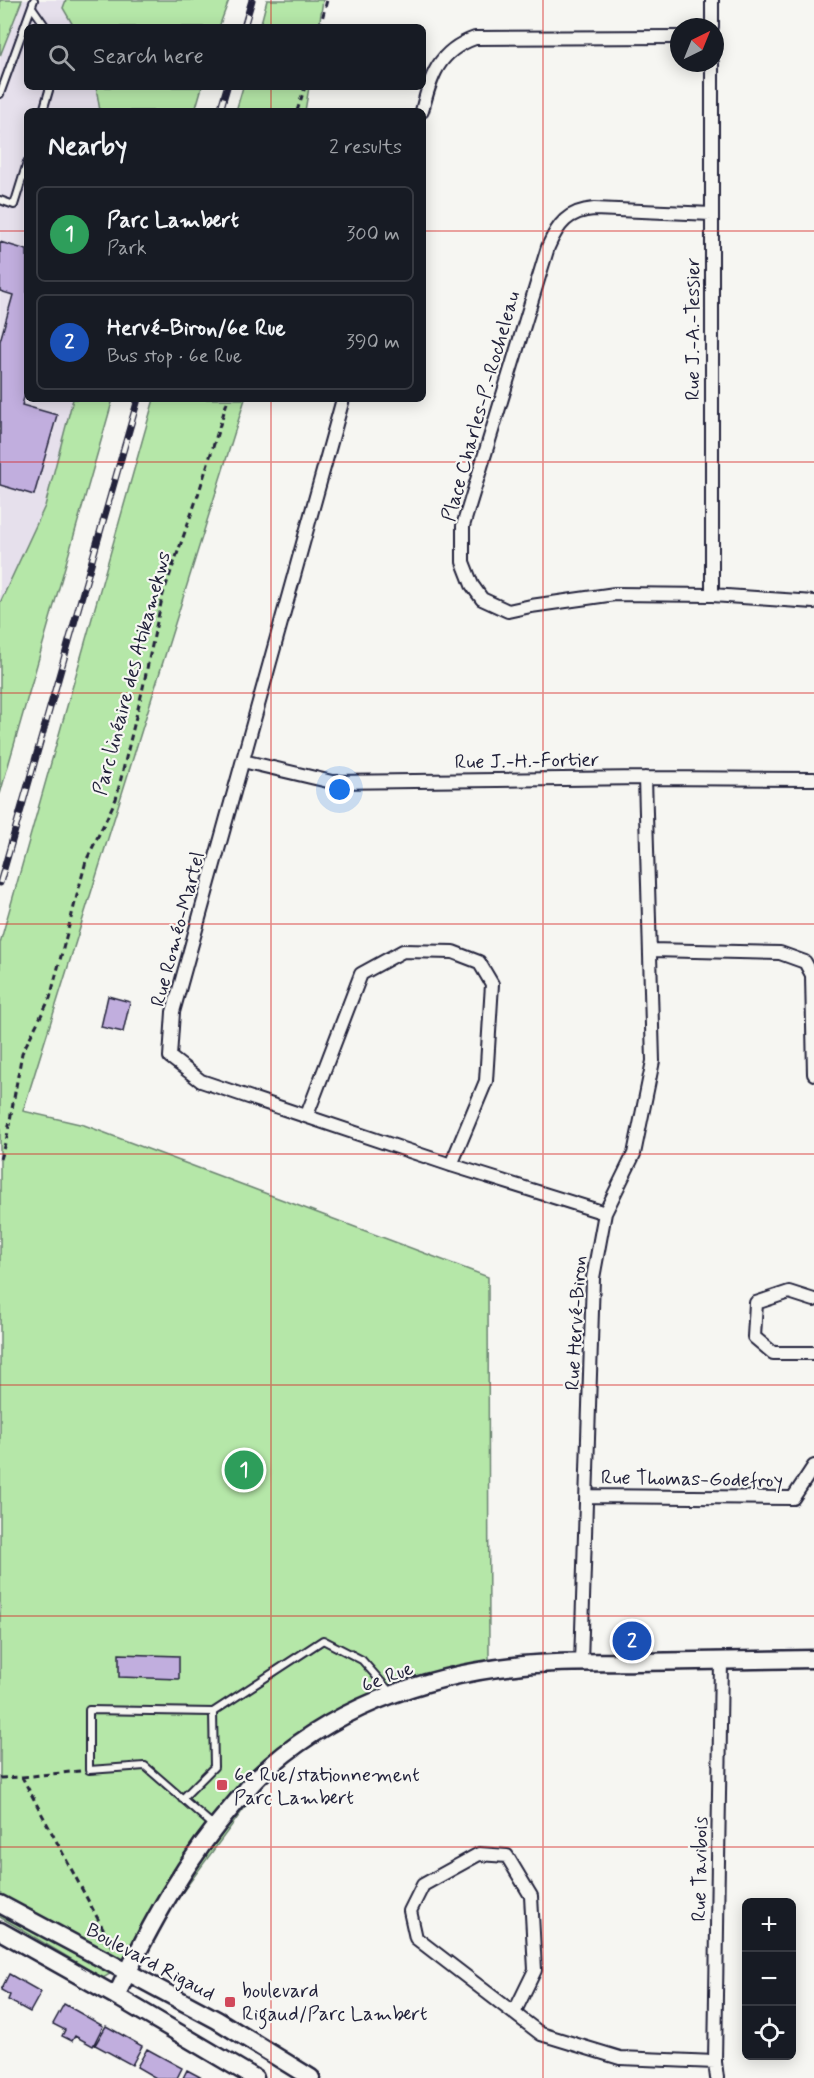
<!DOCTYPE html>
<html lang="en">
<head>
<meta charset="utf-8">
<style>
	body { margin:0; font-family:Mynerve,sans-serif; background:#20242c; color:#f1f3f6 }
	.controls { position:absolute; right:18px; bottom:18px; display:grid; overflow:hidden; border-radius:9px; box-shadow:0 3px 15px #0003 }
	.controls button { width:54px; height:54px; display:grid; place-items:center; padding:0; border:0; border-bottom:2px solid #363941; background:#171b24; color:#f1f3f6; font:30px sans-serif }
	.compass { position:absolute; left:670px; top:18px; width:54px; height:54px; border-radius:50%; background:#171b24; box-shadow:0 3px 15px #0003; rotate:43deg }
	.you { position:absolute; left:340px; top:790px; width:21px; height:21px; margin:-15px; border:4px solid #fff; border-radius:50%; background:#1a73e8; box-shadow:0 0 0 9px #1a73e833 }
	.badge { display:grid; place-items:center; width:39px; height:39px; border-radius:50%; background:#d1495b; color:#fff; font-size:20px; font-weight:700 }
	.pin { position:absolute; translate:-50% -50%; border:3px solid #fff; box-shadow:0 2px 6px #0006 }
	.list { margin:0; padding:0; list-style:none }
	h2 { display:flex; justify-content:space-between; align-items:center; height:78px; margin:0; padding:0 24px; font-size:26px }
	h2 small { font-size:20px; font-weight:400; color:#9ea1a6 }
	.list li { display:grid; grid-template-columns:39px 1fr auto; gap:18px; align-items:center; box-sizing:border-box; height:96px; margin:0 12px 12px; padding:0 12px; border:2px solid #363941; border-radius:9px }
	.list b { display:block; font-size:22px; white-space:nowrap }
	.list p { margin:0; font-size:20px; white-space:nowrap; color:#9ea1a6 }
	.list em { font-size:20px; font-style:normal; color:#9ea1a6 }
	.icon { flex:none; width:33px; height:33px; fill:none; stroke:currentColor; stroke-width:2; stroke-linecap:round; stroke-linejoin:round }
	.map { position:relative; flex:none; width:814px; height:2078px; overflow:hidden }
	.search { position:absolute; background:#171b24; box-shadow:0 3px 15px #0003; left:24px; top:24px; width:402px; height:66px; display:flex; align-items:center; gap:15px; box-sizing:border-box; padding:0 21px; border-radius:9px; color:#9ea1a6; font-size:22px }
	.panel { position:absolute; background:#171b24; box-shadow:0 3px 15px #0003; left:24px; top:108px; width:402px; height:294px; border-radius:9px }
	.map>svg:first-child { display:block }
	.built { fill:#e6e0ec }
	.green { fill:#b5e7a8; stroke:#6c8472; stroke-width:1.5 }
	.building { fill:#c1aede; stroke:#22223b; stroke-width:1.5 }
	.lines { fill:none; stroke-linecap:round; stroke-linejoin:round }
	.lane-casing { stroke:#22223b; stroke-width:10 }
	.street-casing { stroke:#22223b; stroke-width:16 }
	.secondary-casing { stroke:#22223b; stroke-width:21 }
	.path { stroke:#22223b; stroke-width:3; stroke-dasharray:6 4.5; stroke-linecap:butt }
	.lane { stroke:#f6f6f2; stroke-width:6 }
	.street { stroke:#f6f6f2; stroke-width:12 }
	.secondary { stroke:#f6f6f2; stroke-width:16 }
	.rail-casing { stroke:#22223b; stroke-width:7 }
	.rail { stroke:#f6f6f2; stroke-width:4.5; stroke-dasharray:14; stroke-linecap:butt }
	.grid { fill:none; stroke:#d62828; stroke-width:1.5; stroke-opacity:0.55 }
	.poi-dot { fill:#d1495b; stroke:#f6f6f2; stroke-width:2 }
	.labels { text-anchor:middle; stroke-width:4.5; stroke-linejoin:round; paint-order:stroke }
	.street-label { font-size:20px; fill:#22223b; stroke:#f6f6f2 }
	.poi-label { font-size:20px; fill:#22223b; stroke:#f6f6f2; text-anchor:start }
</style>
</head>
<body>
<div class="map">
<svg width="814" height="2078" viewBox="0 0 814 2078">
	<rect width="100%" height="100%" fill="#f6f6f2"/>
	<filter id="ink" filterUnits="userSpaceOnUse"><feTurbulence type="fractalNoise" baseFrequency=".0167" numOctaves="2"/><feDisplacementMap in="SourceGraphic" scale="12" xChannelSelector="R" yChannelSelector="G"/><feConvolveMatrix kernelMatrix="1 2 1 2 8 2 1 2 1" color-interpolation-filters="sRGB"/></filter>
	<g filter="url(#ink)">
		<path class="built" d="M22 0H66L63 8 74 27H27V87H96L100 111H27V399H73L45 506 0 603V56Z"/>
		<path class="green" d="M0 0H22L0 56Z
			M66 0H229L219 27H74L63 8Z
			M267 0H323L319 27H260Z
			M96 87H202L195 111H100Z
			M243 87H309L305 111H236Z
			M73 399H113L0 794V603L45 506Z
			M154 399H245L23 1111 84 1125 488 1277 489 1663 384 1690 288 1749 131 1962 103 1978 0 1917V943Z"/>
		<path class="building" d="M0 242 27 250V387L22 405 57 415 34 495 0 485V341L13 295 0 291Z
			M108 996 130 1002 123 1032 101 1027Z
			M119 1654 179 1656V1679L119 1677Z
			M9 1974 41 1992 30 2012 8 2000 10 1995 1 1990Z
			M64 2004 103 2026 93 2046 75 2036 72 2041 62 2036 65 2030 53 2024Z
			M106 2026 142 2046 132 2065 95 2045Z
			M147 2049 182 2068 177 2078H156L137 2067Z
			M187 2070 202 2078H183Z"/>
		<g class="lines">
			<defs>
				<path id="lane" d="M32 7 46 27
					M0 94 34 0
					M43 111 50 87
					M0 200 14 205 27 163
					M213 1712 323 1640 362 1660 391 1693
					M182 1799 214 1767 213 1712 89 1710V1770L145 1766 214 1826"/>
				<path id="street" d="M712 27V0
					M422 111C431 76 438 51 475 38L679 37
					M712 214 594 209C568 211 558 224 548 247L463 526V562L472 585 482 599 508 611 531 606 615 594 712 595 814 602
					M343 399 173 1012 170 1057 201 1081 451 1165 605 1213
					M712 595V63
					M243 761 332 782 645 778 814 779
					M651 950 780 953 805 962 812 975 814 1074
					M307 1115 361 974 403 951 453 952 479 962 492 984 486 1081 451 1165
					M814 1300 789 1292 756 1303 754 1337 773 1353H814
					M587 1496 793 1498 814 1466
					M581 1663 593 1278 605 1213 634 1154 653 1061 645 778
					M514 2013 535 1970 531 1896 507 1856 479 1854 423 1885 410 1911 416 1938 541 2034 620 2058 715 2062
					M717 2078 715 2062 721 1660"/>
				<path id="secondary" d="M0 1904 217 2020 311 2078
					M0 1931 116 1996 255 2078
					M116 1996C150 1925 185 1860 237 1801 244 1793 251 1784 258 1777 328 1710 421 1676 515 1666 555 1661 597 1663 637 1662 696 1661 755 1660 814 1659"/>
			</defs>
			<use href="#lane" class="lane-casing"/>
			<use href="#street" class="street-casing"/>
			<use href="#secondary" class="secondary-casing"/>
			<path class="path" d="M320 27 327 0
				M297 111 305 87
				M0 1159 7 1137 22 1053 50 998 86 861 116 799 142 692 163 594 198 495 228 399
				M22 1777 80 1771
				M0 1778 22 1777 113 1947"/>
			<use href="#lane" class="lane"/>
			<use href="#street" class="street"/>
			<use href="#secondary" class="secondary"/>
			<defs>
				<path id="rail" d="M244 27 252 0
					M220 111 227 87
					M0 883 138 399"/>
			</defs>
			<use href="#rail" class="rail-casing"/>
			<use href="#rail" class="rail"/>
		</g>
	</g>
	<path class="grid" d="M271 0V27M543 0V2078M271 87V111M0 231H27M423 231H814M271 399V2078M0 462H814M0 693H814M0 924H814M0 1154H814M0 1385H814M0 1616H814M0 1847H814"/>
	<g class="poi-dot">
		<rect x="216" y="1779" width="12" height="12" rx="3"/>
		<rect x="224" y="1996" width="12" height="12" rx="3"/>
	</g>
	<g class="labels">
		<g class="street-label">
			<text transform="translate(692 329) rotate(-90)" y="7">Rue J.-A.-Tessier</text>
			<text transform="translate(480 406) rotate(-74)" y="7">Place Charles-P.-Rocheleau</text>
			<text transform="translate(131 673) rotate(-75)" y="7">Parc linéaire des Atikamekws</text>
			<text transform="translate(527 760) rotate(-1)" y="7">Rue J.-H.-Fortier</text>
			<text transform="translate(177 929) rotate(-75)" y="7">Rue Roméo-Martel</text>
			<text transform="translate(575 1323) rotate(-87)" y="7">Rue Hervé-Biron</text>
			<text transform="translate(692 1478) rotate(1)" y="7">Rue Thomas-Godefroy</text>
			<text transform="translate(387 1676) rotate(-21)" y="7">6e Rue</text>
			<text transform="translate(699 1869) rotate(-89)" y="7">Rue Tavibois</text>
			<text transform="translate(151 1961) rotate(28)" y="7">Boulevard Rigaud</text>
		</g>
		<g class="poi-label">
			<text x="234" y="1781">6e Rue/stationnement<tspan x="234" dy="23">Parc Lambert</tspan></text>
			<text x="242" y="1997">boulevard<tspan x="242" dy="23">Rigaud/Parc Lambert</tspan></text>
		</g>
	</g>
</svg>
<div class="controls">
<button>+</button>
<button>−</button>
<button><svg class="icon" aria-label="locate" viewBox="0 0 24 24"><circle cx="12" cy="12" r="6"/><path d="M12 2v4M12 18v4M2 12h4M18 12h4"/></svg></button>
</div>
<svg class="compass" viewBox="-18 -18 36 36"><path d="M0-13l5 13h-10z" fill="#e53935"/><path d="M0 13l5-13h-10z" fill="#9ea1a6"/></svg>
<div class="you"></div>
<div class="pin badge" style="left:244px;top:1470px;background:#2e9e5b">1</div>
<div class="pin badge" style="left:632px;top:1641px;background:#1a4fb4">2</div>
<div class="search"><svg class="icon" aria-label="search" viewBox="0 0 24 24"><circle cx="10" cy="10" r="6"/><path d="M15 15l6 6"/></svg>Search here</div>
<section class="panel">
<h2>Nearby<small>2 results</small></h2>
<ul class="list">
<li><span class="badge" style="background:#2e9e5b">1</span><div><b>Parc Lambert</b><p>Park</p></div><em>300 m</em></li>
<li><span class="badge" style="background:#1a4fb4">2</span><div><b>Hervé-Biron/6e Rue</b><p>Bus stop · 6e Rue</p></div><em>390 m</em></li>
</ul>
</section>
</div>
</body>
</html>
